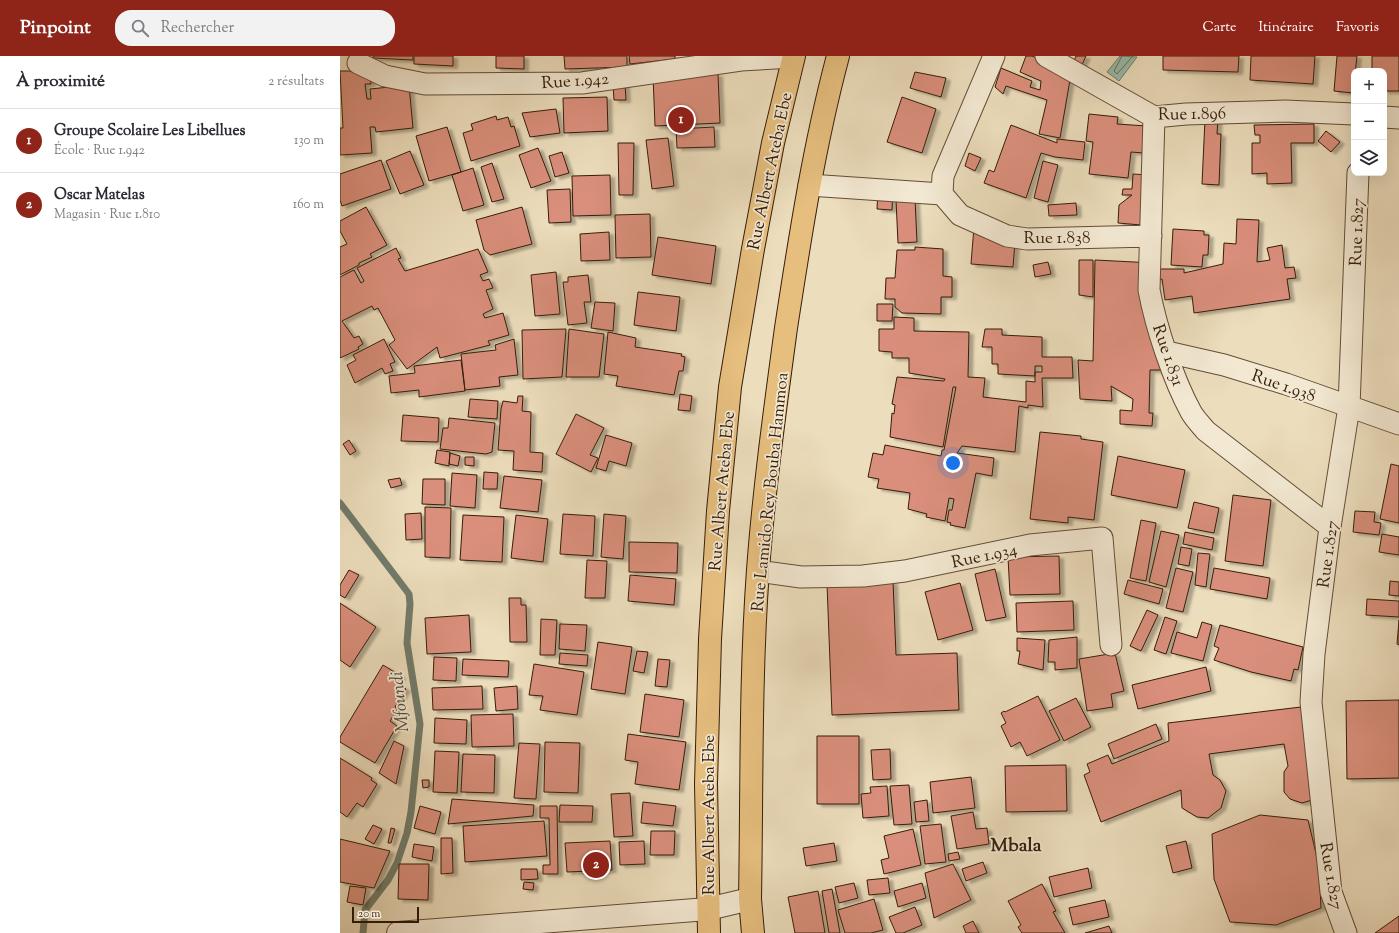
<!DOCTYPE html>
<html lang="fr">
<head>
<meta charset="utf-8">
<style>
	body { margin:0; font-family:"Sorts Mill Goudy",serif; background:#f2f2f3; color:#2b2b33 }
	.controls { position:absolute; right:12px; top:12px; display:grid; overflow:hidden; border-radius:8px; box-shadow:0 4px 16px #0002 }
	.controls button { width:36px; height:36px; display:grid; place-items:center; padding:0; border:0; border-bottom:1px solid #e1e1e2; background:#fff; color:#2b2b33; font:20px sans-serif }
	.scale { position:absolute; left:12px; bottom:10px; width:67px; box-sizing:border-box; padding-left:4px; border:2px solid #361d0a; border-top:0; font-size:11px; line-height:14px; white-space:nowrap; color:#361d0a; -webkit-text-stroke:3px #f3e9d3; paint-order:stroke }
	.you { position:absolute; left:613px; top:407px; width:14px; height:14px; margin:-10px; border:3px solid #fff; border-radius:50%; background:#1a73e8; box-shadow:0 0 0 6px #1a73e833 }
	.badge { display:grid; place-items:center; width:26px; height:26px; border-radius:50%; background:#8f2418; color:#fff; font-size:13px; font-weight:700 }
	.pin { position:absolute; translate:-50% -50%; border:2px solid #fff; box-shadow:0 1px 4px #0006 }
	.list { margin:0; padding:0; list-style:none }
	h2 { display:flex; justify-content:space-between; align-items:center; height:52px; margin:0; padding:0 16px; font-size:17px }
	h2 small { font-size:13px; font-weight:400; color:#7c7c81 }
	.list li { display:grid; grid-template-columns:26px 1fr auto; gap:12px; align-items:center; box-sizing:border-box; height:64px; padding:0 16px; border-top:1px solid #e1e1e2 }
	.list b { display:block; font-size:15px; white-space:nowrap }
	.list p { margin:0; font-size:13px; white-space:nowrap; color:#7c7c81 }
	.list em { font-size:13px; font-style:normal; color:#7c7c81 }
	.icon { flex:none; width:22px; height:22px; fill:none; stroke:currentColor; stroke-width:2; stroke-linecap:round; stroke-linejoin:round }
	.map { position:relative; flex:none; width:1059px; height:877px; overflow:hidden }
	header { display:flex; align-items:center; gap:24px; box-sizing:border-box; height:56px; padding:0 20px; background:#8f2418; color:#fff }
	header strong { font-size:19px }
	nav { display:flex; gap:22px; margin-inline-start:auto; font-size:14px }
	.search { width:280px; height:36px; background:#f2f2f3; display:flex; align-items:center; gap:10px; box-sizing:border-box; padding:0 14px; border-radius:16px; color:#7c7c81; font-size:15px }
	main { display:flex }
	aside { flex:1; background:#fff }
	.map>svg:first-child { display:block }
	.water { fill:#99bcac; stroke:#717c6b }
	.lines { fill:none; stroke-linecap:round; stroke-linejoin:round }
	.shore { stroke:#686c5b; stroke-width:1 }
	.stream { stroke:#717c6b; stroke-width:7 }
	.building { fill:#da8f7b; stroke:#361d0a; filter:url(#shadow) }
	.minor-casing { stroke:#644d36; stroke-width:23 }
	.tertiary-casing { stroke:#644d36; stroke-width:24 }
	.trunk-casing { stroke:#361d0a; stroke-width:24 }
	.minor { stroke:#f3e9d3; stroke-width:21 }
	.tertiary { stroke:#f3e9d3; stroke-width:22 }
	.trunk { stroke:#e6be7e; stroke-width:22 }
	.labels { text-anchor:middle; stroke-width:3.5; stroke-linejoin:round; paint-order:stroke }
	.street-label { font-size:17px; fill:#361d0a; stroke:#f3e9d3 }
	.water-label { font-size:18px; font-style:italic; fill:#544d3b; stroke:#f3e9d3 }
	.quarter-label { font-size:19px; font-weight:bold; fill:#361d0a; stroke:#f3e9d3 }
</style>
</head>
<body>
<header>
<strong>Pinpoint</strong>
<div class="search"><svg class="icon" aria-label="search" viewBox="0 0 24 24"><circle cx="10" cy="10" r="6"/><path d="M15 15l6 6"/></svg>Rechercher</div>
<nav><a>Carte</a><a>Itinéraire</a><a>Favoris</a></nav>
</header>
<main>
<aside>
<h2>À proximité<small>2 résultats</small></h2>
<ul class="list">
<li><span class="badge">1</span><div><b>Groupe Scolaire Les Libellues</b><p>École · Rue 1.942</p></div><em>130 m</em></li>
<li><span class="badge">2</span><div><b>Oscar Matelas</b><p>Magasin · Rue 1.810</p></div><em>160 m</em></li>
</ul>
</aside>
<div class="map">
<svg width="1059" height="877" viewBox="0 0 1059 877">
	<defs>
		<filter id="shadow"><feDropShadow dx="4.5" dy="2.5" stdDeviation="1" flood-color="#0004"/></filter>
	</defs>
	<rect width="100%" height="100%" fill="#ecddbc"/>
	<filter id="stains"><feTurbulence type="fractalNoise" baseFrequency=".005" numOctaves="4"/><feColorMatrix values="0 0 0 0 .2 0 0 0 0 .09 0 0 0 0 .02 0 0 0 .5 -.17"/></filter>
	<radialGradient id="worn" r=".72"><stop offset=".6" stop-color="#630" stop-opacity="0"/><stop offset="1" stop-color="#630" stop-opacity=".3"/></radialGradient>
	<path class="water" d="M780 0 797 1 779 25 767 16Z"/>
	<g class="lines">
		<path class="shore" d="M782 0 774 15 777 18 793 0"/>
		<path class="stream" d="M0 447 69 538 70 548 67 587 80 668 71 756 67 777 57 807 48 824 25 854 23 877"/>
	</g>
	<path class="building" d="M33 0H73V4L33 2Z
		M74 0H113V10L74 8Z
		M156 0H184V13L156 12Z
		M224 0H287V11L225 13Z
		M289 0H335V3L290 8Z
		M686 0H692L731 18 720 82 699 78 707 44 666 30 663 38 655 31 661 12 692 25 690 31 700 34 701 25 680 16Z
		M736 0H746L741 11 733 7Z
		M823 0H899L898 16 823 14Z
		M911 0H975L973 28 910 24Z
		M997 0H1017L1013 37 994 35Z
		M1032 0H1059V35H1044V15H1041V13H1032Z
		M0 15H30L31 28H25L27 43H31L30 33 69 29 73 72 36 76 35 71H30L32 97 0 99V72H3Z
		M575 16 606 22 601 41 570 32Z
		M378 18 380 67 315 70 313 20Z
		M285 28 286 44H274L273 29Z
		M267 41 268 75 224 77 223 42Z
		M562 41 596 53 582 97 547 86Z
		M216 53 220 77 190 81 182 57Z
		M749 58 778 61 777 68 807 70 804 97 791 96 788 122 749 118 753 86 746 85Z
		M156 60 157 64 168 61 171 71 174 70 180 90 131 105 123 77 133 74 131 68Z
		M865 63H878L877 78H881L879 129 862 128Z
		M974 68V87H951L952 127 927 128V117L912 118V87H920V79H915L914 69Z
		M671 69 717 87V83L745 86 743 104 715 101 701 97 686 142 644 127 649 114 654 116Z
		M107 71 121 116 89 125 76 80Z
		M374 71 375 91 337 92 336 73Z
		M986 75 1000 86 991 96 978 85Z
		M328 82 334 130 312 133 306 84Z
		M278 87H294L293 139H279Z
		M198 92 211 125 191 132 179 99Z
		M70 95 84 129 60 138 46 105Z
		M222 96 229 117 215 121 209 100Z
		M629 97 641 102 635 115 625 110Z
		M41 104 51 133 2 150 0 144V118Z
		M703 105 718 109 708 146 694 142Z
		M152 107 164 143 152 146 141 111Z
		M133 112 144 149 123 155 112 119Z
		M793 118 809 119 801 169 778 167 779 149 792 139H782L783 133H792Z
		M270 119 271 159 233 160 232 120Z
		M538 132 553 133 552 154 537 153Z
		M230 133 231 166 209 167 207 134Z
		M575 143 577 186 558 187 556 144Z
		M736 147 737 159 709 160 708 149Z
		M26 151 47 189 30 198 32 201 19 207V209L0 219V191L7 188 0 175V165Z
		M182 151 192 188 150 199 144 194 136 164Z
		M310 158 311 201 276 202 275 159Z
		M897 163 919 164 917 206 930 204 927 192 942 189 945 212 954 211 956 222 947 223 950 243 854 257 852 240 825 244 822 223 817 224V213H844V217L883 208 884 187 896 188Z
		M634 171 676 174 673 211 631 208Z
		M833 173 864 175V179H869L868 199H863L862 211 831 209Z
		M269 176 270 204 241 205 240 178Z
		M318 181 376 190 371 228 312 219Z
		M575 191 603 193V220L612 221V241H601V258L562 257 555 251V243H545L546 222H555L557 194H575Z
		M56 192 61 202 58 203 65 215 138 193 148 216 140 219 143 225 149 223 153 232 146 234 153 253 143 258 145 262 163 257 169 279 148 285 150 289 100 302 97 291 67 313 49 289 55 284 38 252 34 254 32 250 2 265 14 282 19 280 23 288 18 291 19 293 0 302V221L14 214 21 227 24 225 17 212Z
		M739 204H753V241L739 239Z
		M755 204 814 207 822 314H810L809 357H813L812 370 780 368V354L792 355 793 343 771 330 772 345 740 343 738 304 753 305Z
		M708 206 711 218 695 221 693 209Z
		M216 216 220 258 195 260 191 219Z
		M248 219 251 246H244L247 267 228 269 223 226H228V221Z
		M298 236 340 241 336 275 294 269Z
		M255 246 275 247 273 275 251 272Z
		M537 248H553L552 265H537Z
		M554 261 574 262V275L629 276 628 321 645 322 643 341 686 346V325L695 326V316H702V310H695V320L658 318V308H652V291H642L645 273H662V279L702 281V301H732L733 322H702L703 351 688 349V352L679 350 675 396 622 390 617 397 654 402 652 420 636 417 625 472 610 469 611 467 607 466 609 454H612L614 443 609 442 605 465 586 461 587 458 568 453 570 437 537 432 539 423 528 421 533 397 543 399 545 389 601 400 602 394H604L616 331H613L603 391 550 381 552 357 554 358 555 349 552 348 557 321 604 325 605 323 569 317V302H552V296L539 295V273H554Z
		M226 273 222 321 183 323 182 274Z
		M229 273 264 278 259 321H226Z
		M268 276 296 282 295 291 342 298 341 300 345 301 343 315H339L334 339 276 330 278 320 264 318Z
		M44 283 55 306 50 308 53 315 45 318 42 312 15 327 7 309 16 304 13 299Z
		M174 283 178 319 159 321 160 330 125 334 121 298 156 294 155 289Z
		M121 304 125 335 79 341V334L51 337 49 320 75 317 74 310Z
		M340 338 352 340 350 355 338 354Z
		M178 340H183L182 355 191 356 190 396 203 397 202 416 173 414 174 395 158 394 161 353 163 345 177 347Z
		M130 343 158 345 157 363 128 361Z
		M236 358 264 372 250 399 258 402 251 416 216 398Z
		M63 359 99 362 98 386 61 385Z
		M109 362 155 367 152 396 146 398 100 393 103 372H108Z
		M700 376 741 380V383L763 386 754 464 728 461V467L690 463Z
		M266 379 292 387 286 410 269 405 266 415 256 412Z
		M9 384 16 395 10 399 3 388Z
		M97 394 110 396 109 410 95 407Z
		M110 397 120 400 118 410 109 408Z
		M778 400 845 414 837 452 771 439Z
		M125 401H134V410L125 409Z
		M1051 408 1059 410V467L1040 463Z
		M144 416 158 417 157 433H143Z
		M112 417 137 419 135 452 110 450Z
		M164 420 202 424 198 456 160 452Z
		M60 422 62 429 51 432 48 424Z
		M83 423H105V449L82 448Z
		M893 439 931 444 923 510 885 505Z
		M854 446 879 452 874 477 848 472Z
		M85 451 111 452 110 502 85 501Z
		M1015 455 1035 456 1034 466 1041 467 1039 479 1013 476Z
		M81 457 82 483 66 484 65 458Z
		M223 458 255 460 253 500 220 498Z
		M264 458 286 460 283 503 261 501Z
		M123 459 164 461 162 506 120 504Z
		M176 459 208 463 203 506 171 502Z
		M801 464 816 467 806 525 790 522Z
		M821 475 839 479 826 531 809 526Z
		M845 476 874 482 872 494 843 488Z
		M1042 478 1059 481V499L1039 496Z
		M289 486 338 487 337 517 289 516Z
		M841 491 852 493 849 510 838 508Z
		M858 497 870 498 866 531 855 529Z
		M719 500 720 538 670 539 668 501Z
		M247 504 267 505 265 542H245Z
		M836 512 853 516 843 556 826 552Z
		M874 512 930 522 927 543 870 533Z
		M655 513 666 561 646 565 635 518Z
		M9 514 19 519 5 542 0 539V529Z
		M290 519 336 523 334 549 288 545Z
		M788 524 823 533 819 548 784 538Z
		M553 525 556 599 617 597 619 654 492 659 487 528Z
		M1050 525 1059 526V540L1049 539Z
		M620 527 633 574 598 584 585 536Z
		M169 542H181V549H186L187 586H170Z
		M1027 543 1059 545V561L1026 559Z
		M733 545 734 574 677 576 676 547Z
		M0 547 36 571 10 611 0 604Z
		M807 554 818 559 801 595 790 590Z
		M129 559 131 596 87 598 85 562Z
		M825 561 837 565 826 598 814 594Z
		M201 563 217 564 215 599H200Z
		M1059 564V589L1057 588Z
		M862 566 872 569 863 605 831 597 837 576 857 582Z
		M220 568 247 569 245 595 219 593Z
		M880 569 963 591 958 614 954 613 951 625 911 616 874 604 879 592 874 590Z
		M737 581V612L715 614V606H708L709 584Z
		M677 582 705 584 703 614 678 608 680 595H677Z
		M258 586 292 591 285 638 251 633Z
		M297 595 308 596 304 617 293 615Z
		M220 597 248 599 247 610 219 608Z
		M775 597 784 635 771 638 773 651 747 655 739 603Z
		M94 601 117 602 116 625 93 624Z
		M123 603 169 605 168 621 122 619Z
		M318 603 330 604 327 631 315 630Z
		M194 608 244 616 237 659 200 654 203 640 189 639Z
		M43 609 61 620 57 628 66 633 55 651 58 653 50 665 57 670 35 707 0 686V681Z
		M866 611 871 635 798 653 792 629Z
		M142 630 143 653 93 654 92 632Z
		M177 630 178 653 156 655 154 632Z
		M305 638 344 644 339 681 300 676Z
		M698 640 720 684 687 700 680 686 671 691 661 670 666 667 661 657 664 655 665 656Z
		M736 642 751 671 724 685 709 655Z
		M1059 644V722L1007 723 1006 645Z
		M961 651 970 707 972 744 962 747 950 743 944 736V716L948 710 944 688 869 698 873 719 880 724 886 735 881 752 868 762 857 761 842 752 841 734 761 766 744 719 750 716 747 708 768 699 772 708 829 685 828 667Z
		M173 658 174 690 132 691 131 659Z
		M95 662 127 664 126 688 94 687Z
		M816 668 822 683 774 703 768 688Z
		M288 678 346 686 339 734 295 728 298 706 285 704Z
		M477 680H519V748H477Z
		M54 685 64 690 56 728 39 717Z
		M205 686 240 687 238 737 204 736Z
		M179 687 200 688 196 743 174 742Z
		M550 693 551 723 533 724 531 694Z
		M95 695 119 696 117 737 93 736Z
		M123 698 155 699 154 737 121 736Z
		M0 702 32 722 31 724 37 728 23 751 17 747 7 761 0 756Z
		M726 709 727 755 666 756 665 710Z
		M631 721 635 752 593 757 590 726Z
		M82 724H89V731L83 732Z
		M569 729 572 768 554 769 550 730Z
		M547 730 549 760 523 762 521 738 531 737 530 731Z
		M290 737 293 780 274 781 271 738Z
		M112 743 194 749 193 760 108 768Z
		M587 744 589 765 576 766 574 746Z
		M303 746 336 750 333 770 301 767Z
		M220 749 253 750 252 766H219Z
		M80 750 101 756 95 778 74 772Z
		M200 750H217L218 818H203V809H210L209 762H200Z
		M633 756 636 773 647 772 649 788 617 793 611 760Z
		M920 759 968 764 979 810 981 852 936 869 890 866 874 823 872 778Z
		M204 765 207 800 125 806 123 770Z
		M601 768 606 806 585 808 580 770Z
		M33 769 42 773 34 788 25 783Z
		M51 772 55 773 51 787H48Z
		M573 773 581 809 544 818 541 804 549 802 544 780Z
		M311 775H335L334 799H310Z
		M101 782H112L113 817 101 818Z
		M0 783 50 795 34 832 0 826Z
		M270 785 272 814 227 816 225 787Z
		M304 785 305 808 280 809 279 786Z
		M846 785 852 812 833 817 826 790Z
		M494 787 497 805 466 810 463 792Z
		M74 788 94 791 92 805 72 801Z
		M618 796 620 803 609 805 608 798Z
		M643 806 647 817 626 825 622 813Z
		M59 808H89L88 844 58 843Z
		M613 808 631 844 594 862 585 817Z
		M748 812 752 832 714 841 709 821Z
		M181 813H197L198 823 181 824Z
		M548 822 550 837 529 839 527 824Z
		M184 826 194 827 193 834 183 833Z
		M514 827 518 842 499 847 495 831Z
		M582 827 586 842 558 851 554 835Z
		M702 828 716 855 713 856 725 877H682L678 871 681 869 668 845Z
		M10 830 26 832 23 849 7 846Z
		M492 833 500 877H489L482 835Z
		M478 835 485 877H455L448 841Z
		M534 843 543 874 531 877H505L498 854Z
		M765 844 769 861 733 869 729 852Z
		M575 851 582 869 563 877H556L549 861Z
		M1059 860V877H1035Z
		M633 865 639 877H626L623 870Z
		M769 870 772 877H745Z"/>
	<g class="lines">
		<defs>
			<path id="minor" d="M706 0 814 61 846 58 945 55 1014 58
				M18 7 45 20 85 28 242 27 401 4 454 1
				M814 61 809 234C816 271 833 323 851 356 855 363 861 369 866 375L990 471
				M1044 61 1059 62
				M469 129 602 138 620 159 667 180 687 183 811 180
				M602 138 603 120 654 0
				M827 296 884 309 946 328 1059 368
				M418 515 461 521 523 520 565 515 690 489 762 482 771 589
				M1006 877 991 836 971 646 974 598 990 471 1009 351 1018 117"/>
			<path id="tertiary" d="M58 877 368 853 410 843"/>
			<path id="trunk" d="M369 877 366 728 370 583 378 455 390 331 413 193 433 87 454 0
				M413 877 410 843C412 733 410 623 418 514 424 433 435 353 446 272 460 181 474 90 498 0"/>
		</defs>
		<use href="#minor" class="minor-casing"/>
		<use href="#tertiary" class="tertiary-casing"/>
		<use href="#trunk" class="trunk-casing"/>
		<use href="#minor" class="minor"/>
		<use href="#tertiary" class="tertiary"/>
		<use href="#trunk" class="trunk"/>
	</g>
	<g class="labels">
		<g class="street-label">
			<text transform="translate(235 24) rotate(-4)" y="6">Rue 1.942</text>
			<text transform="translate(852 57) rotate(-1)" y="6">Rue 1.896</text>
			<text transform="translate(429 115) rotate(-78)" y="6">Rue Albert Ateba Ebe</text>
			<text transform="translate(1016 176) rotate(-88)" y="6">Rue 1.827</text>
			<text x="717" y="187">Rue 1.838</text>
			<text transform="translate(829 299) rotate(71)" y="6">Rue 1.831</text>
			<text transform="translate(944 329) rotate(19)" y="6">Rue 1.938</text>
			<text transform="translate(381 435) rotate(-85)" y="6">Rue Albert Ateba Ebe</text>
			<text transform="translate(429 436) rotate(-84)" y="6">Rue Lamido Rey Bouba Hammoa</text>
			<text transform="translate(987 498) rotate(-82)" y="6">Rue 1.827</text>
			<text transform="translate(644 499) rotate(-12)" y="6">Rue 1.934</text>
			<text transform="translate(368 759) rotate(-90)" y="6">Rue Albert Ateba Ebe</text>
			<text transform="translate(992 820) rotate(80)" y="6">Rue 1.827</text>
		</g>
		<g class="water-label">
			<text transform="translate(59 646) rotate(-96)" y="6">Mfoundi</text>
		</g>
		<g class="quarter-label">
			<text x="676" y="795">Mbala</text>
		</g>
	</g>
	<rect width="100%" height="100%" filter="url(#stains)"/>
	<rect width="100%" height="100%" fill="url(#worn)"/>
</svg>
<div class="controls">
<button>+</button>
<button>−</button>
<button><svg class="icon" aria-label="layers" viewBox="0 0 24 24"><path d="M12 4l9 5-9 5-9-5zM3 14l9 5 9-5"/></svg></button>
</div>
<div class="scale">20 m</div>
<div class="you"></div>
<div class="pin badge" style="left:341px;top:64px">1</div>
<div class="pin badge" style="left:256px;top:809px">2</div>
</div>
</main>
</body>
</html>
